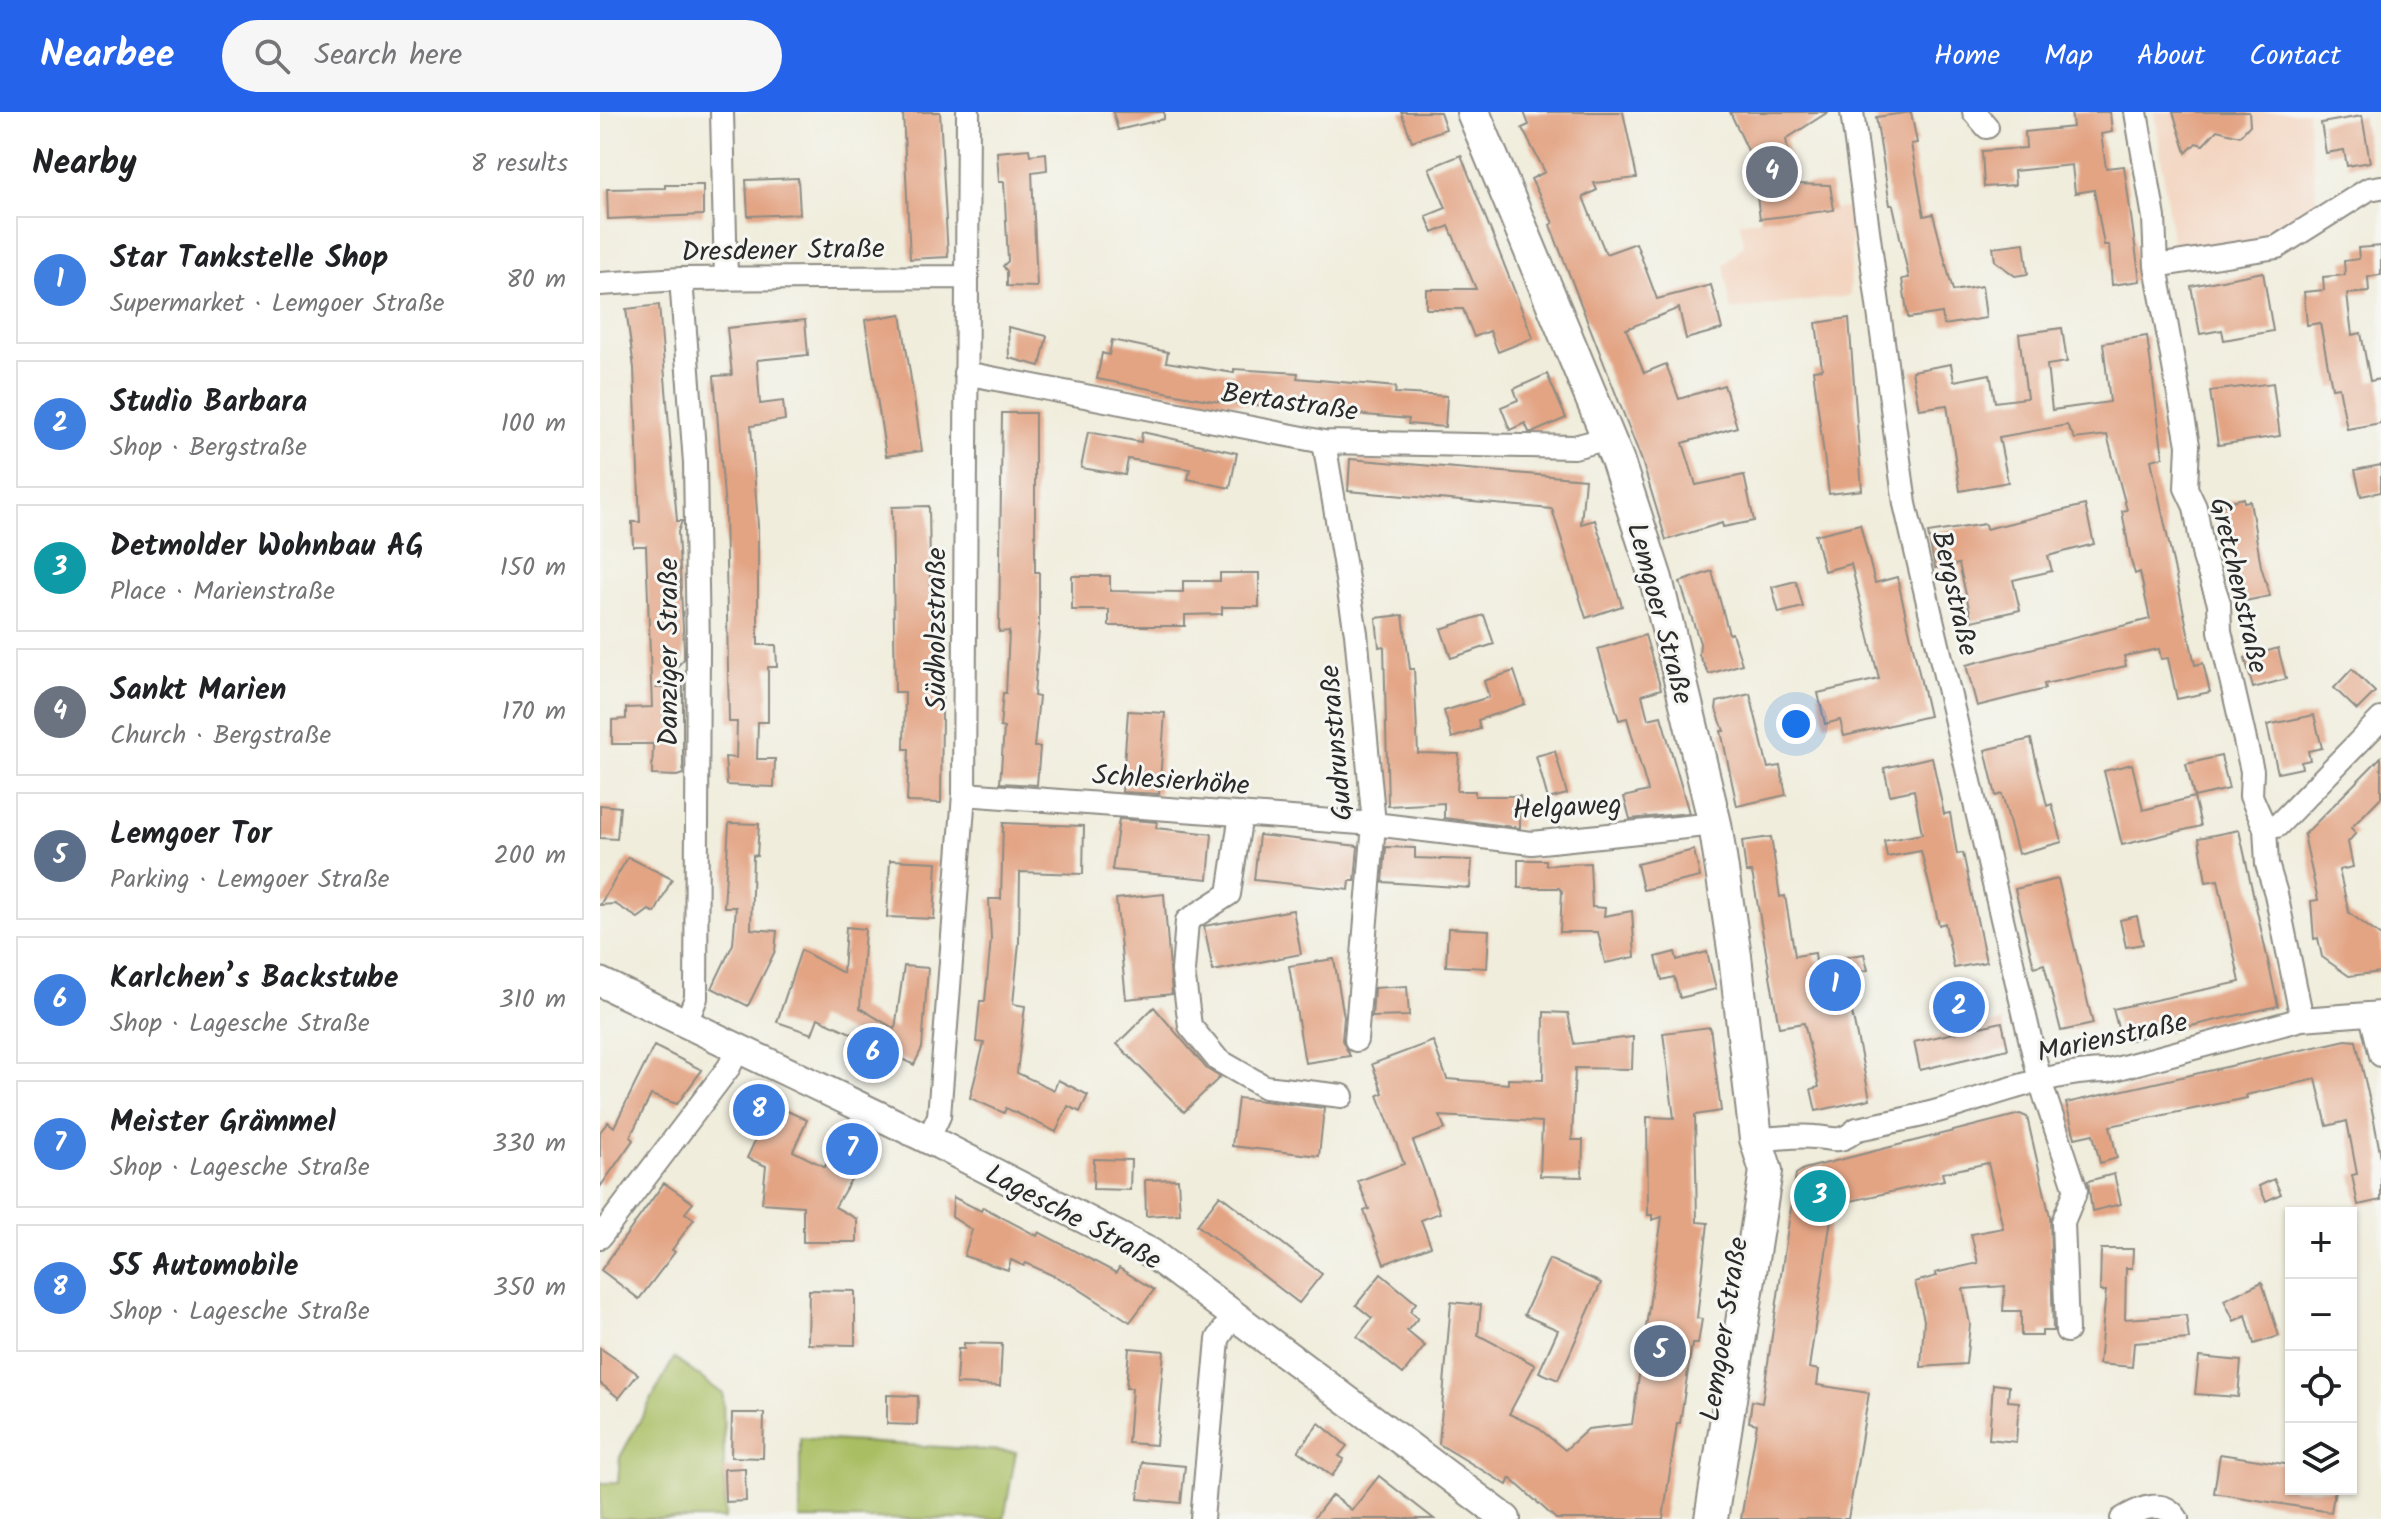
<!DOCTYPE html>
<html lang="en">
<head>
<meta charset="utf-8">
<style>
	body { margin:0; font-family:Kalam,sans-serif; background:#f6f6f6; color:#202124 }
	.controls { position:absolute; right:24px; bottom:24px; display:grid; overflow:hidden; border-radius:0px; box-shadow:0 2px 6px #0004 }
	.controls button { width:72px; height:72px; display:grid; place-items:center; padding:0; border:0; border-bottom:2px solid #e0e0e0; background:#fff; color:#202124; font:40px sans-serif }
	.you { position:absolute; left:1196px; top:612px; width:28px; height:28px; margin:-20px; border:6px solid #fff; border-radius:50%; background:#1a73e8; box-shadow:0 0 0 12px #1a73e833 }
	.badge { display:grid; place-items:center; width:52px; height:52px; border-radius:50%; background:#2563eb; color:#fff; font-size:26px; font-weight:700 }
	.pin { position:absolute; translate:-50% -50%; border:4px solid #fff; box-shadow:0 2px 8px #0006 }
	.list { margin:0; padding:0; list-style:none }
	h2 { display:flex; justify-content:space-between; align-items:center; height:104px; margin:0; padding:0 32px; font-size:34px }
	h2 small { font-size:26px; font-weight:400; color:#757577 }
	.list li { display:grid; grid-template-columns:52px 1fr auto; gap:24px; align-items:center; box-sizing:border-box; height:128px; margin:0 16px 16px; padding:0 16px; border:2px solid #e0e0e0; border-radius:0px }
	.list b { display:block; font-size:30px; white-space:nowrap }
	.list p { margin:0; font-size:26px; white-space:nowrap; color:#757577 }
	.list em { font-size:26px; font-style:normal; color:#757577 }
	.icon { flex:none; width:44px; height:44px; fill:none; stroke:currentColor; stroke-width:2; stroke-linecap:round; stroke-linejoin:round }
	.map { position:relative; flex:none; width:1781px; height:1407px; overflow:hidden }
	header { display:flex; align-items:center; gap:48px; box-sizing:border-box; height:112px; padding:0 40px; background:#2563eb; color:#fff }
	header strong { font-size:38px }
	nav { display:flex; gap:44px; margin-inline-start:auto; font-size:28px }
	.search { width:560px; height:72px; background:#f6f6f6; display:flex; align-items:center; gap:20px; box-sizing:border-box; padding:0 28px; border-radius:44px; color:#757577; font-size:30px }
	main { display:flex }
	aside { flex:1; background:#fff }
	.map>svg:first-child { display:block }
	.built { fill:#f3d4bf }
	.green { fill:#a9be62; stroke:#6a7446; stroke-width:2 }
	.building { fill:#e3a484 }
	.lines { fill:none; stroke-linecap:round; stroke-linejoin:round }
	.minor-casing { stroke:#8e8c84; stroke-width:26 }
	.tertiary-casing { stroke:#8e8c84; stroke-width:32 }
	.secondary-casing { stroke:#8e8c84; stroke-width:36 }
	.minor { stroke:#fff; stroke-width:22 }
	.tertiary { stroke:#fff; stroke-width:28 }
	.secondary { stroke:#fff; stroke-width:32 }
	.labels { text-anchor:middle; stroke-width:6; stroke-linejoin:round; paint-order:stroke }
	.street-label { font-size:28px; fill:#2b2b2b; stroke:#f6f6f2 }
</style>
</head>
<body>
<header>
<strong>Nearbee</strong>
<div class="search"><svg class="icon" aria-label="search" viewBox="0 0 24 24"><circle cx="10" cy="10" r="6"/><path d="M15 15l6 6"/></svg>Search here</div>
<nav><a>Home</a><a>Map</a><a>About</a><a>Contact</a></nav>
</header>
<main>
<aside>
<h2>Nearby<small>8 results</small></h2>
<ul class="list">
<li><span class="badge" style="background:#3f7fe0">1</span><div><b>Star Tankstelle Shop</b><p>Supermarket · Lemgoer Straße</p></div><em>80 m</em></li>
<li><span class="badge" style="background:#3f7fe0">2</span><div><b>Studio Barbara</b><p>Shop · Bergstraße</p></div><em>100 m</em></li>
<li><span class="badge" style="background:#0f9aa8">3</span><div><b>Detmolder Wohnbau AG</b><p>Place · Marienstraße</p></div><em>150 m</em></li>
<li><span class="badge" style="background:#6b7280">4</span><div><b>Sankt Marien</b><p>Church · Bergstraße</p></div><em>170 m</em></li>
<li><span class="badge" style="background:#5c6f8a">5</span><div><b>Lemgoer Tor</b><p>Parking · Lemgoer Straße</p></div><em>200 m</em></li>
<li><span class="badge" style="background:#3f7fe0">6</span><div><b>Karlchen’s Backstube</b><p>Shop · Lagesche Straße</p></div><em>310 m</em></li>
<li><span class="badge" style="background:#3f7fe0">7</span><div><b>Meister Grämmel</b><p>Shop · Lagesche Straße</p></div><em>330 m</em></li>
<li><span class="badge" style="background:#3f7fe0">8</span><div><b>55 Automobile</b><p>Shop · Lagesche Straße</p></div><em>350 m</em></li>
</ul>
</aside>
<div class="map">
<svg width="1781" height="1407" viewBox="0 0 1781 1407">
	<rect width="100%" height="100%" fill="#f6f6f2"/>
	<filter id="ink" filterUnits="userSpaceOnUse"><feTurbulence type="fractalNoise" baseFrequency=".0125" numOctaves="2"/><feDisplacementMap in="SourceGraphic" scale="16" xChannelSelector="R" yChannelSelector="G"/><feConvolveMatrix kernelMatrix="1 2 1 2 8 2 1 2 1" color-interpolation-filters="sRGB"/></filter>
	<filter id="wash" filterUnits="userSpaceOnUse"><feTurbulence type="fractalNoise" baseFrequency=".006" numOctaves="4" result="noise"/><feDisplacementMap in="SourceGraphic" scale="32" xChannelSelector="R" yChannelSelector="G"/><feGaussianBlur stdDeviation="1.8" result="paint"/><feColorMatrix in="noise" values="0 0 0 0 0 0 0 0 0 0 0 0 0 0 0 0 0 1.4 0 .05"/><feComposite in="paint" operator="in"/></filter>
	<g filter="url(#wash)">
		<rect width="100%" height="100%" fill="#f0eddc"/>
		<path class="built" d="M1555 0H1707L1718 99 1670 129 1586 139 1573 136Z
			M1252 95 1250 184 1131 198 1124 153 1144 133 1140 110Z"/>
		<path class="green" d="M74 1246 123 1282 125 1407H0V1371H18L20 1345Z
			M200 1326 416 1340 404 1407H200Z"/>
		<g id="blocks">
			<path class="building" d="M303 0H340L348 145 310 147Z
				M513 0H564V7L518 18Z
				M801 0H840L846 17 812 29Z
				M924 0H1023L1037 66 994 71 997 78 983 85 1006 142 1036 131 1057 187 1111 173 1122 217 1086 227 1079 196 1026 217 1044 261 1066 252 1079 287 1124 273 1137 315 1083 331 1096 373 1144 363 1154 409 1123 415 1122 411 1066 428 1042 349 950 113 953 111 931 67 945 60 922 16 929 13Z
				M1130 0H1228L1186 27 1193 72 1230 73 1234 98 1160 107 1152 47Z
				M1311 0 1317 31 1311 32 1324 104 1333 102 1353 179 1382 174 1386 206 1344 213 1342 201 1308 206 1302 167 1309 166 1293 93H1290L1276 5Z
				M1471 0H1510L1512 20 1501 22 1506 56 1524 54 1540 169 1512 173 1509 133H1504L1494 78 1475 81 1472 53 1414 59 1415 73 1384 75 1382 39 1426 36 1425 20 1473 15Z
				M1573 0H1649L1650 13 1640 24 1617 18 1603 33 1596 31 1586 41Z
				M1762 4 1770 50 1747 54 1744 38 1726 41 1721 11Z
				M429 37 430 43 446 41 447 58 432 60 437 175 407 174V159L403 154 408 149 404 70H399L397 40Z
				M861 43 933 226 898 240 890 219 874 225 863 197H826V177H876L849 114 833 121 826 104 846 96 829 56Z
				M198 66 200 102 148 104 146 68Z
				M65 73H103V103L8 107 7 77 65 76Z
				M1424 131 1428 162 1415 164 1395 149 1393 135Z
				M1781 134V163L1768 165 1769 180 1747 182 1752 223 1761 221 1770 269 1781 267V311L1747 317 1739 275 1732 276 1720 211 1707 213 1704 180 1724 178 1723 165 1745 163 1744 149 1759 147 1758 136Z
				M1663 160 1673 219 1624 228 1622 218 1600 222 1591 174Z
				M59 193 77 409H82L78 420 84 536V547L57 576 83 575V662L77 664 52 663 53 632H12V608L26 607V596L52 595 46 434H33L32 410H40L34 256 26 197Z
				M301 202 322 339 286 344 265 208Z
				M1249 206 1262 378 1229 382 1213 258 1222 257 1216 211Z
				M205 208 208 243 157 248 160 292 183 289 185 308 151 314 158 414V533H176L177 555H168V610H158L157 647H175L174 675 127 673 125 645 136 646 137 610H129L125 397 114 264 132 263 127 216Z
				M408 215 447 224 440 254 409 246Z
				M1462 216 1467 250 1447 253 1452 298 1510 290 1503 231 1547 224 1563 345 1551 348 1595 553 1603 551 1610 580 1577 587 1568 546 1561 547 1559 537 1524 544 1526 554 1444 572 1445 577 1377 594 1366 553 1550 507 1540 460 1535 462 1531 449 1522 399 1527 398 1507 323 1475 327 1467 313 1399 325 1408 370 1360 379 1347 293 1319 297 1312 259 1351 252 1354 269 1390 262 1395 290 1427 286 1419 222Z
				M512 228 568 240 566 250 634 261V257L698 261 697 266 796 275 795 281 847 284 845 315 808 312 809 307 613 289 497 267 502 241 509 243Z
				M947 262 966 306 934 320H929L925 311 910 318 901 295 918 288 914 277Z
				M1673 271 1680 324 1618 333 1610 279Z
				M402 301H435V460H439V519L434 584 439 585 434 635H440L437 673 400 671 404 616 400 615 403 581H406L409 519 399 520Z
				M488 320 541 330 542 320 637 341 630 376 588 367 590 357 528 347 525 363 481 356Z
				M750 347 985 367 981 412 995 408 1022 494 986 506 952 397 748 379Z
				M1781 353V380L1761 384 1755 358Z
				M1644 386V390L1650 389 1661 454 1670 484 1640 490 1620 399 1626 390Z
				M1485 393 1494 432 1448 444 1452 459 1413 468 1420 498 1372 509 1359 452 1335 456 1328 421 1385 412 1386 417Z
				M329 394 331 516H343L341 691 307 690 309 637H304L305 580H295L292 395Z
				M1260 412 1275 471 1297 465 1329 604 1244 624 1240 608 1225 612 1218 581 1279 567 1251 452 1224 459 1215 423Z
				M1112 459 1129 522 1132 521 1142 552 1109 562 1099 543 1100 531 1080 470Z
				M620 461H659V495H622V502L585 503V514H509V498H472V464H510V479L583 480V469H620Z
				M1196 469 1203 495 1179 501 1172 475Z
				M803 503 810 557H814L818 641 859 642 857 679H875V684H920V716L844 706V691L788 694 784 534 779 535 776 506Z
				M884 503 894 532 851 546 841 517Z
				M1045 523 1061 577 1042 583 1048 607 1061 604 1089 701 1030 707 1024 685 1048 679 1027 606 1019 608 998 537Z
				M1678 536 1686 567 1653 576 1645 546Z
				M1752 557 1775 580 1757 598 1734 576Z
				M914 559 925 592 878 608 880 617 852 626 844 599 889 585 884 569Z
				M1150 582 1168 656 1180 654 1186 683 1137 694 1121 619H1124L1116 597 1117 590Z
				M528 599 565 601 559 682 522 680Z
				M1714 603 1722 636 1708 639 1710 648 1701 650 1702 656 1678 661 1667 613Z
				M1431 627 1447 694 1452 692 1462 730 1418 742 1402 682 1396 684 1385 638Z
				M955 639 967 682 948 687 936 644Z
				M1621 644 1629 677 1594 685 1586 652Z
				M1332 645 1344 702 1350 701 1357 742 1363 741 1386 850 1354 856 1345 811 1339 813 1321 739 1287 745 1284 729 1322 722 1314 678 1290 683 1284 656Z
				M1781 645V685L1751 716 1756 721 1748 730 1753 755 1739 758 1749 801 1781 824V860L1749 864 1722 845 1718 826 1714 827 1711 789 1718 788 1704 723Z
				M1532 652 1543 698 1594 685 1601 714 1522 733 1504 659Z
				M0 693 20 695 17 727 0 726Z
				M519 707 557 710 556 716 612 722 608 767 512 758Z
				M129 711 159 712 157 744 153 743 151 817 177 819 175 839 148 894 112 876 133 832 136 795H124Z
				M403 711 484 714 483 762 420 760 419 831 413 892 425 894 417 961 454 978 458 968 488 983 480 1000 468 994 456 1020 406 996 404 1001 370 986 384 931 376 930 380 889H385L391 827 389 787H401Z
				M1639 718 1678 894 1526 929 1524 919 1519 920 1513 897 1640 870 1618 768 1606 770 1599 726Z
				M659 723 758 734 755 769H750L749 778 654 768Z
				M1171 725 1180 785 1185 784 1195 844 1215 841 1216 850 1264 842 1268 858 1244 862 1270 987 1216 999 1211 977 1219 975 1204 911 1179 915 1152 760H1146L1142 729Z
				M786 735 815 736V746L872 748 870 776 783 770Z
				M1094 738 1100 765 1043 778 1037 752Z
				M28 745 72 767 55 801 49 798 38 806 15 792 0 793Z
				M290 748 337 750 334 807 287 805Z
				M918 748H946V753L990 751 992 795 1005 796 1004 804 1032 799 1035 845 1005 851 998 820H960L962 779 959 776H918Z
				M1458 767 1493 912 1461 919 1444 852 1434 855 1415 777Z
				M564 782 572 882 526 887 516 787Z
				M693 798 701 842 613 859 604 814Z
				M1537 804 1543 832 1526 835 1520 808Z
				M246 815 265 817 260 896 295 917 304 854 328 856 322 936 314 953 300 946 295 956 248 933 253 922 218 906 212 922 177 910 201 838 243 861Z
				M848 816 889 818 887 856 846 854Z
				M1075 840 1077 848 1107 840 1116 877 1080 886 1074 865 1062 868 1056 845Z
				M734 847 744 905 742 928 750 944 705 951 689 854Z
				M807 874 809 904 772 905 774 876Z
				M554 895 607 957 620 965 584 1000 517 932Z
				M944 900 968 901 974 932 1033 925 1032 957 975 956 972 1028H983L982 1065 940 1064 942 1010 840 1004 845 1017 813 1029 840 1101 821 1108 831 1134 784 1152 764 1099 769 1097 758 1069 804 1052 778 983 783 981 772 952 833 929 847 967 908 972V967L943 968Z
				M1402 910 1408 937 1320 958 1314 930Z
				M1110 915 1121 999 1095 1003 1097 1110 1108 1111 1097 1206 1102 1207 1098 1232H1092L1080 1311H1077L1063 1407H956L910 1366 907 1373 839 1332 851 1190 881 1193 878 1223 935 1253 909 1302 936 1314 965 1338 988 1317 1032 1312 1062 1105 1052 1108V1103H1048L1047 1005 1074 1006 1063 921Z
				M1746 928 1756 929 1773 1003 1781 1046V1088L1758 1093 1752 1063 1757 1062 1747 1009 1727 1014 1716 967 1646 983 1647 986 1510 1014 1517 1046 1500 1051 1493 1022 1475 1026 1466 991Z
				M54 934 102 958 77 992 51 983 30 1025 33 1028 0 1075V1020L8 1010 14 1015Z
				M638 986 724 996 719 1044 632 1034Z
				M172 992 207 1008 193 1039 225 1055 239 1025 271 1040 258 1066 253 1064 235 1095 257 1107V1130H203V1094L162 1091 166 1054 147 1046Z
				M1420 1002 1427 1005 1450 1105 1453 1219H1442V1224H1421V1199H1403L1405 1174 1363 1177 1370 1212 1366 1252 1321 1255 1324 1208 1315 1170 1337 1164 1335 1161 1378 1151 1371 1122 1403 1116 1388 1051 1342 1061 1344 1068 1233 1093 1209 1256 1219 1258 1217 1273 1269 1281 1248 1407H1141L1157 1312 1149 1310 1152 1289 1162 1291 1196 1062 1204 1057Z
				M494 1047 531 1048 530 1078 493 1077Z
				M1514 1062 1521 1092 1492 1099 1488 1069Z
				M578 1067 580 1102 546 1104 545 1068Z
				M1674 1067 1681 1082 1666 1089 1659 1074Z
				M64 1071 93 1091 85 1101 94 1107 72 1138 75 1140 39 1187 1 1158Z
				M620 1083 722 1162 699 1191 597 1113Z
				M353 1085 381 1099 383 1095 437 1124 439 1120 516 1161 519 1156 554 1178 530 1210 471 1172 426 1151 424 1154 411 1148 408 1158 364 1144 372 1118 352 1105Z
				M1501 1137H1533L1532 1156H1526L1525 1207 1586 1203 1589 1227 1534 1231 1532 1255 1499 1252 1506 1179H1500Z
				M949 1147 1001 1171 958 1268 939 1260 958 1218 924 1203Z
				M781 1162 816 1191 810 1199 818 1206 807 1219 825 1234 803 1262 757 1225 772 1206 756 1193Z
				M1662 1170 1679 1224 1654 1232 1646 1203 1634 1209 1624 1188Z
				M209 1178 255 1179V1233L208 1232Z
				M364 1231 402 1232 400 1274 356 1272 358 1237H364Z
				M0 1236 38 1262 19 1286 0 1271Z
				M529 1236 564 1239 556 1333 528 1331 532 1276H526Z
				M1599 1245 1641 1249 1638 1285 1595 1282Z
				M1393 1272 1409 1274 1408 1289 1419 1290 1416 1330 1389 1327Z
				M287 1283 318 1284 317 1313 287 1312Z
				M132 1301H164L163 1346 131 1345Z
				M719 1311 747 1334 739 1344 744 1347 732 1364 698 1339Z
				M1620 1342 1691 1353V1377H1735L1731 1400 1614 1381Z
				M542 1350 585 1354 581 1391 538 1387Z
				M145 1356 146 1389 125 1390 124 1357Z
				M779 1364 834 1407H713L732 1383 752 1398Z"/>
		</g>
	</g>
	<g filter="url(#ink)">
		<use href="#blocks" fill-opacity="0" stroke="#8e8c84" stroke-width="2"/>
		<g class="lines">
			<defs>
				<path id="minor" d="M122 0 126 167
					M1252 0 1305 392 1440 969 1476 1078 1463 1110 1467 1219
					M1374 0 1387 15
					M1536 0 1554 106 1556 154 1588 333 1586 376 1595 395 1604 445 1619 491 1620 519 1652 659 1651 684 1665 716 1667 752 1676 782 1702 907
					M1556 154 1677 135 1769 77 1781 75
					M81 167 95 351 98 535 96 886 86 911
					M0 172 81 167 366 165
					M365 261 724 330 974 335 1009 326
					M724 330 756 521 774 712 756 928
					M364 682 774 712 932 731 1115 712
					M641 702 629 782 587 809 583 859 590 914 618 948 665 975 742 984
					M1665 716 1677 714 1781 607
					M1771 903 1781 943
					M1156 1027C1175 1027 1196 1023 1215 1025 1234 1026 1239 1033 1257 1017 1285 1011 1314 1006 1341 998 1395 983 1451 959 1508 959L1702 907 1781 901
					M327 1030 339 1004 364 682 368 0
					M0 1125 129 955 138 937
					M602 1407 618 1227 634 1202
					M1522 1407C1540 1396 1564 1386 1577 1407"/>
				<path id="tertiary" d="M0 870 340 1033 551 1141 906 1407"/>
				<path id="secondary" d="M873 0 1017 347 1056 467 1115 712 1135 844 1156 1027 1166 1059 1111 1407"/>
			</defs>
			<use href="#minor" class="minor-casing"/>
			<use href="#tertiary" class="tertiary-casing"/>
			<use href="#secondary" class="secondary-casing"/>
			<use href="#minor" class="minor"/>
			<use href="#tertiary" class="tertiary"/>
			<use href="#secondary" class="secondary"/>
		</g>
	</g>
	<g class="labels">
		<g class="street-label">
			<text transform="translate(183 137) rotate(-1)" y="10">Dresdener Straße</text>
			<text transform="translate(690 289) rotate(8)" y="10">Bertastraße</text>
			<text transform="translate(1640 473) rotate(77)" y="10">Gretchenstraße</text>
			<text transform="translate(1356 481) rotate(77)" y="10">Bergstraße</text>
			<text transform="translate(1061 501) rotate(75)" y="10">Lemgoer Straße</text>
			<text transform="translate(335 517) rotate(-90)" y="10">Südholzstraße</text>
			<text transform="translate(67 540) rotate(-90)" y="10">Danziger Straße</text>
			<text transform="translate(735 631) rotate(-95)" y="10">Gudrunstraße</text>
			<text transform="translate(571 667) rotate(4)" y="10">Schlesierhöhe</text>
			<text transform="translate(967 694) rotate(-3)" y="10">Helgaweg</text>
			<text transform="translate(1512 924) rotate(-12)" y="10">Marienstraße</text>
			<text transform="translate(474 1104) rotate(28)" y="10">Lagesche Straße</text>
			<text transform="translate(1123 1217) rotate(-81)" y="10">Lemgoer Straße</text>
		</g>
	</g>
</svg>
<div class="controls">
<button>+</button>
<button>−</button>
<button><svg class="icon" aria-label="locate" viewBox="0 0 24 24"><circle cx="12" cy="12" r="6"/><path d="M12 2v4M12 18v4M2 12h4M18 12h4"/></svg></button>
<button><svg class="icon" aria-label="layers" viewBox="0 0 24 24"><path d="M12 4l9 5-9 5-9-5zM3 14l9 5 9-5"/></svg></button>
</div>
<div class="you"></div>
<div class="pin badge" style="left:1235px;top:873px;background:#3f7fe0">1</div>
<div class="pin badge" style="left:1359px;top:895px;background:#3f7fe0">2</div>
<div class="pin badge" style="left:1220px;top:1084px;background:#0f9aa8">3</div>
<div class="pin badge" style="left:1172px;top:60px;background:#6b7280">4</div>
<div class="pin badge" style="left:1060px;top:1239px;background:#5c6f8a">5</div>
<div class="pin badge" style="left:273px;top:941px;background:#3f7fe0">6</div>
<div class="pin badge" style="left:252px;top:1037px;background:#3f7fe0">7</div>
<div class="pin badge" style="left:159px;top:998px;background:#3f7fe0">8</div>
</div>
</main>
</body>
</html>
